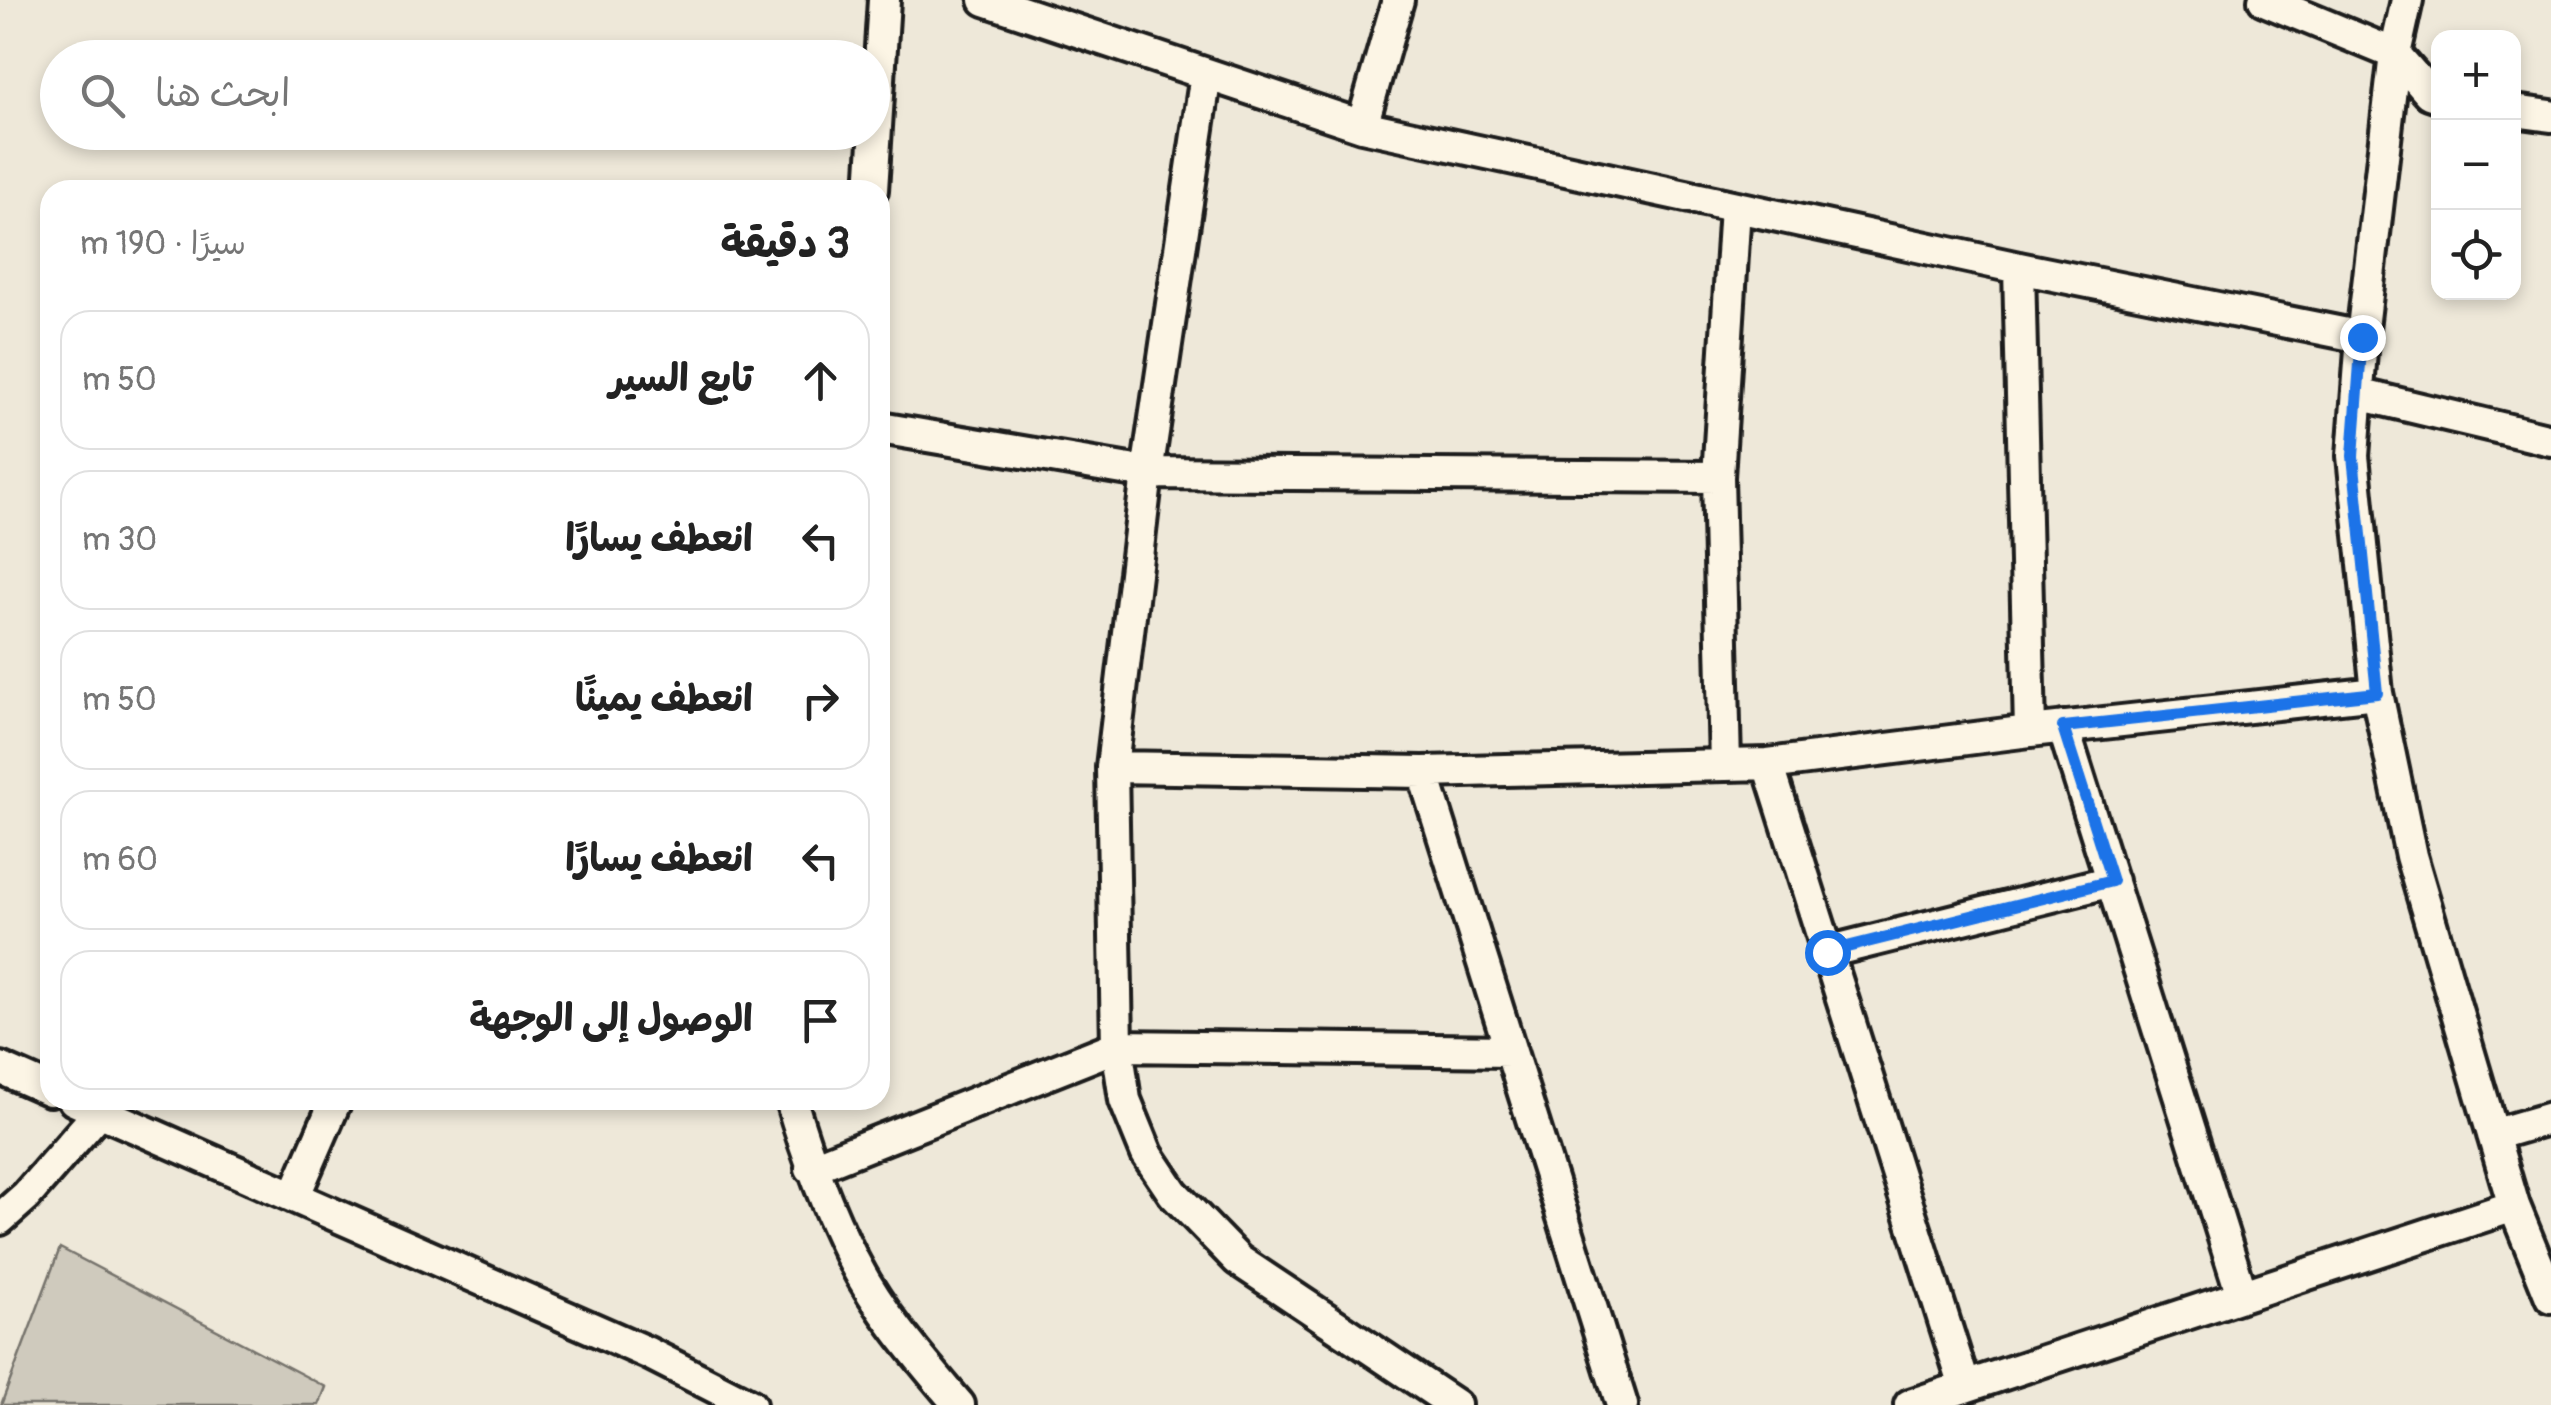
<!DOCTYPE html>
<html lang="ar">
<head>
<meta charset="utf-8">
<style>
	body { margin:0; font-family:Pangolin,"Playpen Sans Arabic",sans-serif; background:#f2f2f2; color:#222; direction:rtl }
	.controls { position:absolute; right:30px; top:30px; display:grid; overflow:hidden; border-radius:20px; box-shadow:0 5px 15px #0003 }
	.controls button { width:90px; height:90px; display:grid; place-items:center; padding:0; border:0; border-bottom:2px solid #e0e0e0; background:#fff; color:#222; font:50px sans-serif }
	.stop { position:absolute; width:30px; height:30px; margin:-22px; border:8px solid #1a73e8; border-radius:50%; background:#fff }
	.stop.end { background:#1a73e8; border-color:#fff; box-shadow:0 2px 10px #0008 }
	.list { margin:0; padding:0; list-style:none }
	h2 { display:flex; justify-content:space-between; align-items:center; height:130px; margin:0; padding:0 40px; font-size:42px }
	h2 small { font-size:32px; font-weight:400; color:#767676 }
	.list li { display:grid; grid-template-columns:65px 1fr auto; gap:30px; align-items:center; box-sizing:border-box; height:140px; margin:0 20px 20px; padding:0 20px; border:2px solid #e0e0e0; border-radius:30px }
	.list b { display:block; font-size:38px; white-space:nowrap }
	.list em { font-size:32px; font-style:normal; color:#767676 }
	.icon { flex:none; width:55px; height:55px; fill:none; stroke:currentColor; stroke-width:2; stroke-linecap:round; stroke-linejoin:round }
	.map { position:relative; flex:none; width:2551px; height:1405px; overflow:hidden; direction:ltr }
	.search { position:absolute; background:#fff; box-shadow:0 5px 15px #0003; left:40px; top:40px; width:850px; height:110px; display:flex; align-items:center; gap:25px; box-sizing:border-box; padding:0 35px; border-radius:55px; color:#767676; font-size:38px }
	.panel { position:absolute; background:#fff; box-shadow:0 5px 15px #0003; left:40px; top:180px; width:850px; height:930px; border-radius:30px; direction:rtl }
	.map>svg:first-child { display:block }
	.green { fill:#cfcabd; stroke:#76736c; stroke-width:2.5 }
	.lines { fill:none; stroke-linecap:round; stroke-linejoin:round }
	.minor-casing { stroke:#1c1c1c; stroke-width:38 }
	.minor { stroke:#fcf5e5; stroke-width:30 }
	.route { stroke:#1a73e8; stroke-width:12 }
</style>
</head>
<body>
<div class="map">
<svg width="2551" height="1405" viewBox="0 0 2551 1405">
	<rect width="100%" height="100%" fill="#eee8d9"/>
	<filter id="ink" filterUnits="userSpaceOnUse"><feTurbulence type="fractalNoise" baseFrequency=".01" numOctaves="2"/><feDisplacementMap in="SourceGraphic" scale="20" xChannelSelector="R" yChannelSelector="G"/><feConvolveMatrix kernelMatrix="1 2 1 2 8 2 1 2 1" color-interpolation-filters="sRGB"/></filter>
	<g filter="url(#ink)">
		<path class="green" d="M60 1248 326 1387 319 1405H1Z"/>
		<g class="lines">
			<defs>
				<path id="minor" d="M985 0 1362 126 2019 268 2362 337
					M2264 0 2395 54 2429 93 2438 96
					M2407 0 2395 54 2362 337 2353 456 2377 693 2411 856 2514 1206 2551 1297
					M2514 111 2551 116
					M1362 126 1398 0
					M872 190 884 0
					M2019 268 2030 731
					M2358 394 2551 440
					M880 428 1147 473 1718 477
					M2063 727 2242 1295
					M1768 764 1965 1387
					M1725 765 1718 477 1735 207
					M1112 767 1147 473 1206 74
					M1423 772 1622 1405
					M1827 952 2112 881
					M0 1068 50 1090
					M74 1100 648 1353 750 1405
					M791 1100C807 1155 827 1208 853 1260 880 1313 921 1360 959 1405
					M2493 1135 2551 1118
					M811 1168 1117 1046 1510 1051
					M294 1197 336 1100
					M0 1219 26 1196 100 1111
					M1455 1405 1238 1260 1173 1193 1147 1154 1125 1100 1117 1046 1112 767 1423 772 1768 764 2030 731 2377 693
					M1910 1405 2514 1206"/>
			</defs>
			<use href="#minor" class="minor-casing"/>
			<use href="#minor" class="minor"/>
		</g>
	</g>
	<g class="lines" filter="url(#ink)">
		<path class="route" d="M1827 952 2112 881 2063 727 2377 693 2353 456 2362 337"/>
	</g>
</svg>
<div class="controls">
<button>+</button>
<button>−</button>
<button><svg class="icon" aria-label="locate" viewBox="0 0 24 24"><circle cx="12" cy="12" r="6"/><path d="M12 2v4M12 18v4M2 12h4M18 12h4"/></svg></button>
</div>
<div class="stop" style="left:1827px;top:952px"></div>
<div class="stop end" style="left:2362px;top:337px"></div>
<div class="search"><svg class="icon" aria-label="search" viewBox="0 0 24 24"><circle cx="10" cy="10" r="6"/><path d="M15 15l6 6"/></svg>ابحث هنا</div>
<section class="panel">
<h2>3 دقيقة<small>سيرًا · 190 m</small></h2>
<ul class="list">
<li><svg class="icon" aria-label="ahead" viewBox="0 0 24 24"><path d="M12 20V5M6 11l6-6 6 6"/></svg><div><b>تابع السير</b></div><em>50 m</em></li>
<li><svg class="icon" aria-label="left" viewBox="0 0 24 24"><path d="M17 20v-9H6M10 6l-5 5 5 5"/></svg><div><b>انعطف يسارًا</b></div><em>30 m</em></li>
<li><svg class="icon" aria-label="right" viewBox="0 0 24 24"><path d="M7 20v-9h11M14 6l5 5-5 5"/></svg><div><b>انعطف يمينًا</b></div><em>50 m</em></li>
<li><svg class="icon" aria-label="left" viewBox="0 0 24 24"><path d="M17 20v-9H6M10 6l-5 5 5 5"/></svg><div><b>انعطف يسارًا</b></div><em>60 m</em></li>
<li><svg class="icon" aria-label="arrive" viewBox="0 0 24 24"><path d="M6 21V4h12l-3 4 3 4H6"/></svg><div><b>الوصول إلى الوجهة</b></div></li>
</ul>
</section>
</div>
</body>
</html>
